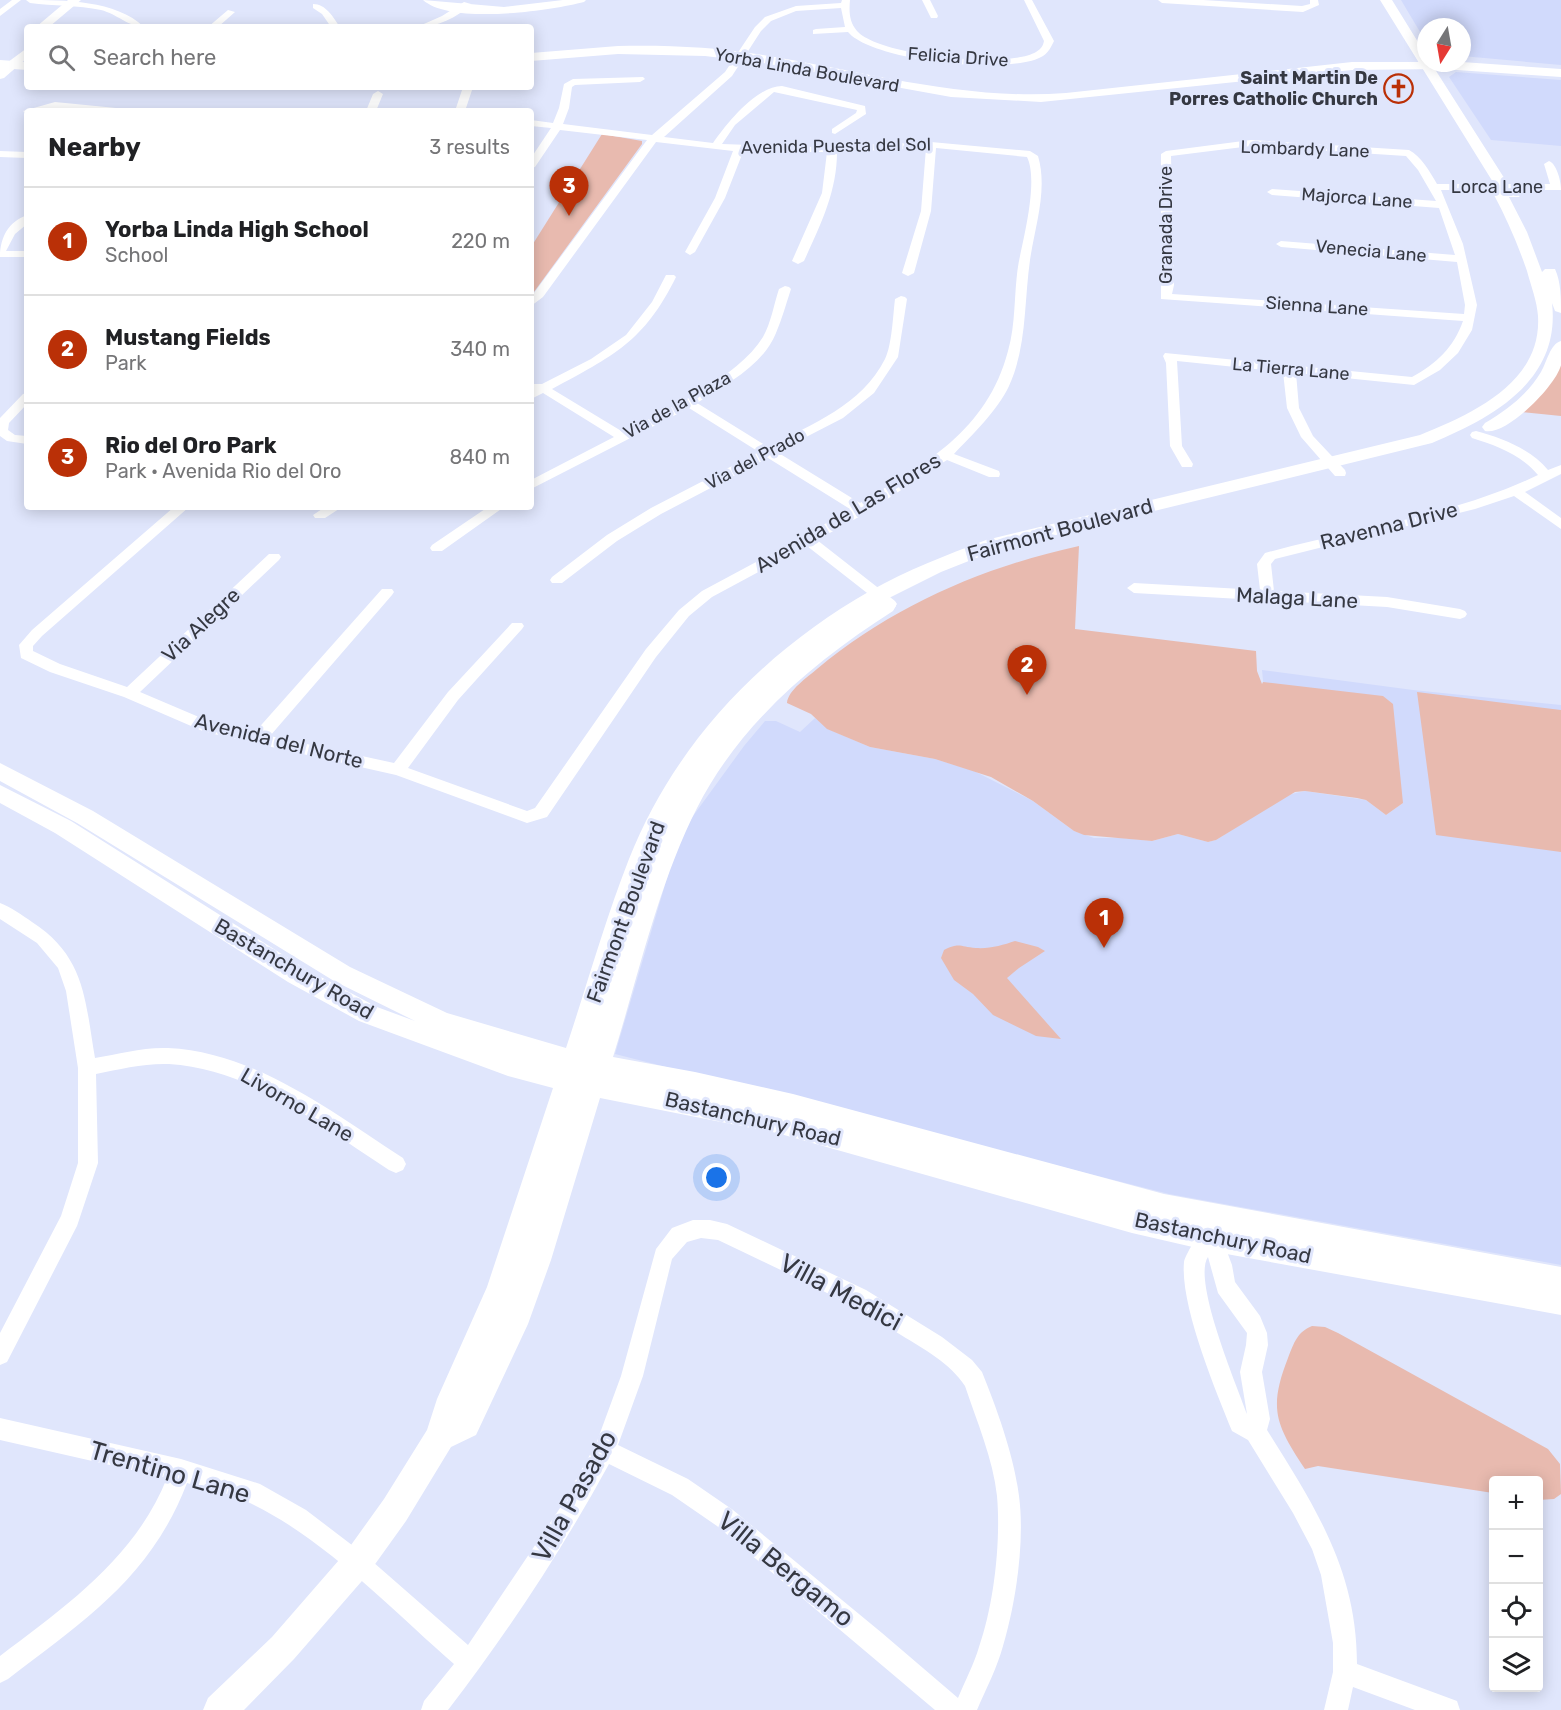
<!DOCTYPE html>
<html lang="en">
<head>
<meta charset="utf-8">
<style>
	body { margin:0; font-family:Rubik,sans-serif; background:#f2f2f2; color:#202124 }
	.controls { position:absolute; right:18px; bottom:18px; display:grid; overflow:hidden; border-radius:6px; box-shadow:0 3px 15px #0003 }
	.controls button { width:54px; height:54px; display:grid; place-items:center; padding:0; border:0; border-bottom:2px solid #e0e0e0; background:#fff; color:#202124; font:30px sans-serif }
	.compass { position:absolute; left:1417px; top:18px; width:54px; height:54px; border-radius:50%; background:#fff; box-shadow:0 3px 15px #0003; rotate:191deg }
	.you { position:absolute; left:717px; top:1178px; width:21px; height:21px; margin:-15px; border:4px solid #fff; border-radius:50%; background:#1a73e8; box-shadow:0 0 0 9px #1a73e833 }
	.badge { display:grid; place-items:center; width:39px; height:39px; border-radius:50%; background:#ba3007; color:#fff; font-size:20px; font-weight:700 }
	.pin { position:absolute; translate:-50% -50px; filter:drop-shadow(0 2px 3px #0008) }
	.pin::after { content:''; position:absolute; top:32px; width:21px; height:18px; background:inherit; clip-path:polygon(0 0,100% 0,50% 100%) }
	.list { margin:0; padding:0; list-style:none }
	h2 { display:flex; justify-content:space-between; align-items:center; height:78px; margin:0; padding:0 24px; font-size:26px }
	h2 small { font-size:20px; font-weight:400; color:#757577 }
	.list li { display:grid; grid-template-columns:39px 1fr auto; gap:18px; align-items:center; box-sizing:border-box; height:108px; padding:0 24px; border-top:2px solid #e0e0e0 }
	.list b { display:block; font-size:22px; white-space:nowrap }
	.list p { margin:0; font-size:20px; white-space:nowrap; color:#757577 }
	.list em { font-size:20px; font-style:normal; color:#757577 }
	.icon { flex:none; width:33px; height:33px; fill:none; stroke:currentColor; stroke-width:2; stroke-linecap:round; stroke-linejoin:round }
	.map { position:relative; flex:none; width:1561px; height:1710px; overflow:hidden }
	.search { position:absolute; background:#fff; box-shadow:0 3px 15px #0003; left:24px; top:24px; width:510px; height:66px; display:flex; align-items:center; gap:15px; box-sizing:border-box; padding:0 21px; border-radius:6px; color:#757577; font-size:22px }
	.panel { position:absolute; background:#fff; box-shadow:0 3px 15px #0003; left:24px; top:108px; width:510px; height:402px; border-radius:6px }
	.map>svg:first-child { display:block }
	.built { fill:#d1dafc }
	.green { fill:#e8baaf }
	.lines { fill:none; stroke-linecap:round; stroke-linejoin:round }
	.street { fill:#fff; fill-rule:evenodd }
	.secondary { fill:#fff; fill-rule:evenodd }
	.primary { fill:#fff; fill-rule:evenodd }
	.labels { text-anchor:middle; stroke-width:6; stroke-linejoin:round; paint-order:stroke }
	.far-street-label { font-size:18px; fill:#353842; stroke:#e0e6fc }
	.far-poi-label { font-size:18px; font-weight:bold; fill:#353842; stroke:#e0e6fc; text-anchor:end }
	.street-label { font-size:21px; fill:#353842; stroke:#e0e6fc }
	.near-street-label { font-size:26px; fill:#353842; stroke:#e0e6fc }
</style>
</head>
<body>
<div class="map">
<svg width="1561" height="1710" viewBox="0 0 1561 1710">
	<rect width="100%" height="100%" fill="#e0e6fc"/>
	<path class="built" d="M1401 0H1561V65L1462 56V27H1426V42Z
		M1456 72 1561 80V146L1491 140 1449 77Z
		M1262 670 1413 690 1561 705V1265L1169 1194 615 1054 680 834 744 746 765 721H776L800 732 815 718 828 729 870 747 935 759 974 771 1033 801 1074 831 1094 838H1122L1152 841 1178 834 1208 842 1216 840 1287 795 1305 791 1366 800 1386 815 1403 803 1265 701Z"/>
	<path class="green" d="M602 134 642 141V144L531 296V247Z
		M1561 365V416L1522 412 1546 389Z
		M1079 546 1075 629 1256 651 1257 671 1262 684 1263 682 1383 696 1393 704 1403 803 1386 815 1366 800 1357 798 1305 791 1295 792 1216 840 1208 842 1178 834 1152 841 1084 835 1074 831 1033 801 991 777 935 759 870 747 827 729 811 714 787 703C788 690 808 677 817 669 893 606 983 567 1079 546Z
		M1417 692 1561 710V852L1436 835Z
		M1015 941 1038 947 1045 951 1019 968 1007 978 1061 1039 1036 1036 993 1015 973 994 954 980 941 958 944 950C960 942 960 947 976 948 990 949 1003 945 1015 941Z
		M1312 1326 1325 1327 1338 1333 1548 1449 1560 1464 1561 1494 1554 1499 1539 1500 1538 1480H1494L1493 1493 1318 1466 1305 1469C1276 1425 1268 1409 1288 1358 1294 1343 1297 1332 1312 1326Z"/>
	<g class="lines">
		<path class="street" d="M12 0H21L0 16V9Z
			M26 0C64 0 116 0 144 27 129 27 117 14 101 10 78 5 53 6 30 3Z
			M842 0H850C849 11 849 22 857 31 879 56 1008 69 1036 52 1041 49 1043 46 1044 41L1024 0H1032L1054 41C1051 47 1049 52 1043 56 1011 76 872 61 848 32L813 34V30L816 29 845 27 841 8 796 11 771 21 761 31 732 76 664 137 713 143C727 123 757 86 782 86L865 106 866 114 835 134 832 133V129L856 113 857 110 774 92 735 125 722 144 805 147 931 142 1030 151 1038 156C1048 190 1035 226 1030 260 1024 302 1027 347 1009 386 998 410 972 435 954 454L999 471 1000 474 999 477H989L947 460 866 513 817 540 895 601 897 604 895 607H885L807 546 712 597 689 616 656 657 547 817 527 823 396 775 205 732 124 697 50 672 21 658 19 645 32 630 174 507H189L42 636 33 646V651L60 664 127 687 269 554H279L281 557 279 560 140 692 213 723 255 732 382 589H392L394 592 392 595 270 736 394 763 448 692 512 623H522L524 626 522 629 458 700 408 768 527 811 535 808 646 649 679 610 702 591 803 537 850 509 768 458 661 514 617 541 562 583H552L550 580 552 577 607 535 651 508 759 452 689 408 531 489V480L614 437 543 393 531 399V384H542L591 359 626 335 652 302 666 275H674L676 277C644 342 613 356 552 389L623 432C666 410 738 378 763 337 771 323 774 304 779 289L785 286 789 287 791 289C786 304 782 319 776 333 763 366 726 384 697 403L768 447C812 424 862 405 885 359 892 345 893 315 895 299L901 296 905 297 907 299 898 357 874 393 843 418 777 452 860 503C925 464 987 431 1008 351 1017 320 1013 287 1020 256 1025 232 1038 179 1027 157L936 148 931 211 914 273 908 276 902 273 921 211 926 148 837 152C837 192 820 226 804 261L798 264 792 261 822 193 827 152H743L725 198 695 252 690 255 685 252 715 198 733 151 656 142 543 297 531 306V297L647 140 560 130 535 167 531 168V158L551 128 531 126V120L553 123 559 108 564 84 573 79 643 77 645 79 640 82 575 85 572 87 569 108 563 124 652 135 725 72 755 27 765 17 796 6 841 3Z
			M922 0H930L938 16 937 18H931Z
			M1158 0H1203L1302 6 1310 4V0H1318L1319 5 1303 12 1162 3Z
			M464 2 471 4C457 18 437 27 417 27L442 16Z
			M313 4C326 4 333 17 340 27H331L322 14 313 8Z
			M228 10 235 12 218 27H208Z
			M463 87H473L465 111H455Z
			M378 91 383 94 376 111H366L373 94Z
			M55 102 116 108 121 111 55 108 27 111V114L23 111Z
			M1251 140 1409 150C1421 156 1430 172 1437 184H1550L1544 164 1549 161C1557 164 1561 182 1561 190H1441L1463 244 1477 305 1472 330 1458 353 1440 370 1414 385 1296 373 1299 408 1313 436 1345 470 1346 473 1345 476H1335L1301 437 1287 408 1283 372 1177 361 1182 446 1193 464 1192 467H1182L1170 446 1166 363 1163 356 1165 353 1412 377C1436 364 1454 347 1463 321L1161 299V154L1166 151ZM1251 146 1406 156 1418 170 1436 201 1272 189 1267 192 1272 195 1439 208 1455 255 1281 241 1276 244 1281 247 1457 262 1465 305 1464 314 1172 294 1174 285 1171 156Z
			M0 151 27 152V158L0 157Z
			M27 215V224L15 234 6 251H27V257H0C0 238 8 222 27 215Z
			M27 393V404L9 423 8 430 15 435 27 436V444L7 441 0 436V418L23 394Z
			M1476 431C1502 438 1531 449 1548 470L1561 465V474L1525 492 1561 518V529L1514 496 1475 509 1275 559 1271 564 1274 591 1387 597 1460 609 1465 611 1467 614 1465 617 1460 619 1387 607 1134 593 1127 588 1134 583 1260 590 1257 564 1265 553C1353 529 1456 515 1538 475 1522 455 1495 445 1472 438L1470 435 1472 432Z
			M325 507H342L325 518H315L313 515Z
			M488 507H504L442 551H432L430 548 432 545Z
			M0 903C11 907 22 915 32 922 86 957 85 1001 95 1058 119 1054 143 1047 168 1048 255 1052 332 1112 403 1158L406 1164 403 1170 396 1173 389 1170C322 1127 252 1069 169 1064 145 1063 120 1069 96 1074L98 1163 77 1226 7 1362 0 1365V1333L61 1216 78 1163V1068L66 991 58 968 37 943 0 919Z
			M693 1220H710L727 1224 866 1290 942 1337 972 1360 982 1372C997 1409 1014 1456 1019 1496 1025 1541 1016 1602 1003 1646 997 1668 986 1689 977 1710H935L717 1526 672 1495 609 1464C562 1550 508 1632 448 1710H421L424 1701 454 1664C392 1610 323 1537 248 1502 230 1493 207 1489 187 1483 151 1577 85 1620 8 1679L0 1683V1656C66 1606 135 1558 167 1478L0 1440V1418L181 1459 260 1484 306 1510 365 1555 468 1645 560 1508 596 1444 621 1376 656 1249 672 1228ZM701 1238 718 1240C781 1270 842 1298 901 1335 924 1349 950 1363 965 1386 977 1422 993 1459 997 1496 1001 1542 994 1604 979 1647 974 1664 965 1681 958 1698L882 1633 733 1510 688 1479 618 1445 643 1376 672 1259 687 1242Z
			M1210 1223 1217 1225 1232 1265 1235 1282 1260 1316 1267 1333 1268 1345 1262 1372 1270 1419 1267 1430C1315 1507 1357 1570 1357 1664L1457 1701 1460 1710H1415L1353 1687 1348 1710H1324L1333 1672V1643L1321 1575 1312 1549 1293 1513 1248 1440 1232 1431C1215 1389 1180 1305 1184 1262 1185 1255 1199 1234 1203 1225ZM1208 1257 1218 1293 1247 1333 1246 1345 1240 1372 1247 1414C1237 1386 1192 1280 1208 1257Z"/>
		<path class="secondary" d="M68 0H81L49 27H36Z
			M423 0 504 7 563 0H586L584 2C549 11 451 25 423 0Z
			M1380 0H1392L1426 55V63H1431L1508 184 1521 194 1519 197H1509L1527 232 1545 280 1542 272 1545 269H1555C1561 282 1561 298 1561 313L1555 311 1552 303C1561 381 1492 418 1432 443L999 549 941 572 885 600 893 601 896 606 893 611C815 661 740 723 697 808 659 882 638 977 613 1057L695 1072 793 1094 1164 1194 1561 1267V1315L1210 1251 1132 1233 777 1133 600 1098 551 1260 528 1324 476 1435 451 1447 406 1521 368 1574 294 1659 244 1710H203L208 1698 272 1637 346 1552 384 1499 427 1430 437 1399 487 1287 553 1088 508 1076 359 1021 288 982 55 833 0 803V785L71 821 304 968 377 1007 415 1021 334 981 77 823 0 781V763L93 811 350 967 447 1013 566 1048C587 985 605 920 629 859 675 743 763 652 870 591 907 570 947 555 986 540L1420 435C1472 414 1542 383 1538 316 1537 301 1531 286 1527 271 1518 245 1507 219 1494 195L1496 187Z
			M27 48V58L4 78 0 79V68Z
			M1561 341C1561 348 1561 358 1561 365 1556 386 1506 436 1485 431L1482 427 1485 423C1507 410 1528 394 1541 372 1547 362 1550 344 1561 341Z"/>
		<path class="primary" d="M618 46C667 45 715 47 763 55 863 71 964 101 1066 93L1352 62H1462L1561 69V77L1442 69 1352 70 1041 102 951 97 763 63 705 56 618 54 531 61V53Z
			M0 60 27 62V70L0 68Z"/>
	</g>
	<defs>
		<symbol id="church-ring" viewBox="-11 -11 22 22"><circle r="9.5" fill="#e0e6fc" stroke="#ba3007" stroke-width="1.5"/><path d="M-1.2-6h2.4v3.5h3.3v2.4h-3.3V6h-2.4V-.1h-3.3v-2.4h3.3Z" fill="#ba3007"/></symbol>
	</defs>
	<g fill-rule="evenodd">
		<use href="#church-ring" x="1382" y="72" width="33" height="33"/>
	</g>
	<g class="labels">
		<g class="far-street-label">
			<text transform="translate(958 57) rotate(4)" y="6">Felicia Drive</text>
			<text transform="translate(807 70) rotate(10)" y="6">Yorba Linda Boulevard</text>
			<text transform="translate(836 146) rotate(-1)" y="6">Avenida Puesta del Sol</text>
			<text transform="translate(1305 149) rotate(2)" y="6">Lombardy Lane</text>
			<text x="1497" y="193">Lorca Lane</text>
			<text transform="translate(1357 198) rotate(4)" y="6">Majorca Lane</text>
			<text transform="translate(1166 225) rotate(-90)" y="6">Granada Drive</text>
			<text transform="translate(1371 251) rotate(5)" y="6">Venecia Lane</text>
			<text transform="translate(1317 306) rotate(4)" y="6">Sienna Lane</text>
			<text transform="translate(1291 369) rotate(5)" y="6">La Tierra Lane</text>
			<text transform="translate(677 405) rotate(-29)" y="6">Via de la Plaza</text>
			<text transform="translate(755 459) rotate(-28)" y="6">Via del Prado</text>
		</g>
		<g class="far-poi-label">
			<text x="1378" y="84">Saint Martin De<tspan x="1378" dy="21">Porres Catholic Church</tspan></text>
		</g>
		<g class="street-label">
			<text transform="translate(848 513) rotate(-31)" y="7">Avenida de Las Flores</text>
			<text transform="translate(1389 526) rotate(-14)" y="7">Ravenna Drive</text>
			<text transform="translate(1060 530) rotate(-15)" y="7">Fairmont Boulevard</text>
			<text transform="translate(1297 598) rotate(3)" y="7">Malaga Lane</text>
			<text transform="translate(201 625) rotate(-43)" y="7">Via Alegre</text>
			<text transform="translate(279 741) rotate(14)" y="7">Avenida del Norte</text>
			<text transform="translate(626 912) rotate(-70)" y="7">Fairmont Boulevard</text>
			<text transform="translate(294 969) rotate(30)" y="7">Bastanchury Road</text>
			<text transform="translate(297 1105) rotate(30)" y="7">Livorno Lane</text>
			<text transform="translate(753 1119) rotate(13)" y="7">Bastanchury Road</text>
			<text transform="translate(1223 1238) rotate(12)" y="7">Bastanchury Road</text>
		</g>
		<g class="near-street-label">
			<text transform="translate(841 1292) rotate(28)" y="9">Villa Medici</text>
			<text transform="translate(170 1472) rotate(16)" y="9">Trentino Lane</text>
			<text transform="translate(574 1496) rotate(-61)" y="9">Villa Pasado</text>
			<text transform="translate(786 1569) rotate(39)" y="9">Villa Bergamo</text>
		</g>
	</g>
</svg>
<div class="controls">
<button>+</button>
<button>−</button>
<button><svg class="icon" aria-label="locate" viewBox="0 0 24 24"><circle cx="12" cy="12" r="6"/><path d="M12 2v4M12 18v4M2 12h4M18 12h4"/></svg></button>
<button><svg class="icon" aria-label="layers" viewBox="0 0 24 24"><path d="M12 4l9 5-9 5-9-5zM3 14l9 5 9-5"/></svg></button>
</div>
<svg class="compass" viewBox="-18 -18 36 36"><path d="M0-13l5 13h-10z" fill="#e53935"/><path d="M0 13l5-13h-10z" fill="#757577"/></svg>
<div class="you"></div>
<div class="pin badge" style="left:1104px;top:948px">1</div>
<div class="pin badge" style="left:1027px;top:695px">2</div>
<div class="pin badge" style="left:569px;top:216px">3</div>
<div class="search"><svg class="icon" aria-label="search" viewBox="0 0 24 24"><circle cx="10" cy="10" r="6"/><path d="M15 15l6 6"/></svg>Search here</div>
<section class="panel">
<h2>Nearby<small>3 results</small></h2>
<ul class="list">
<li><span class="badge">1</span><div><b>Yorba Linda High School</b><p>School</p></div><em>220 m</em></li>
<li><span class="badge">2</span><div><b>Mustang Fields</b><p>Park</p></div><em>340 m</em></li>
<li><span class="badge">3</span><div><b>Rio del Oro Park</b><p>Park · Avenida Rio del Oro</p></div><em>840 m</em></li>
</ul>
</section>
</div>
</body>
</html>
